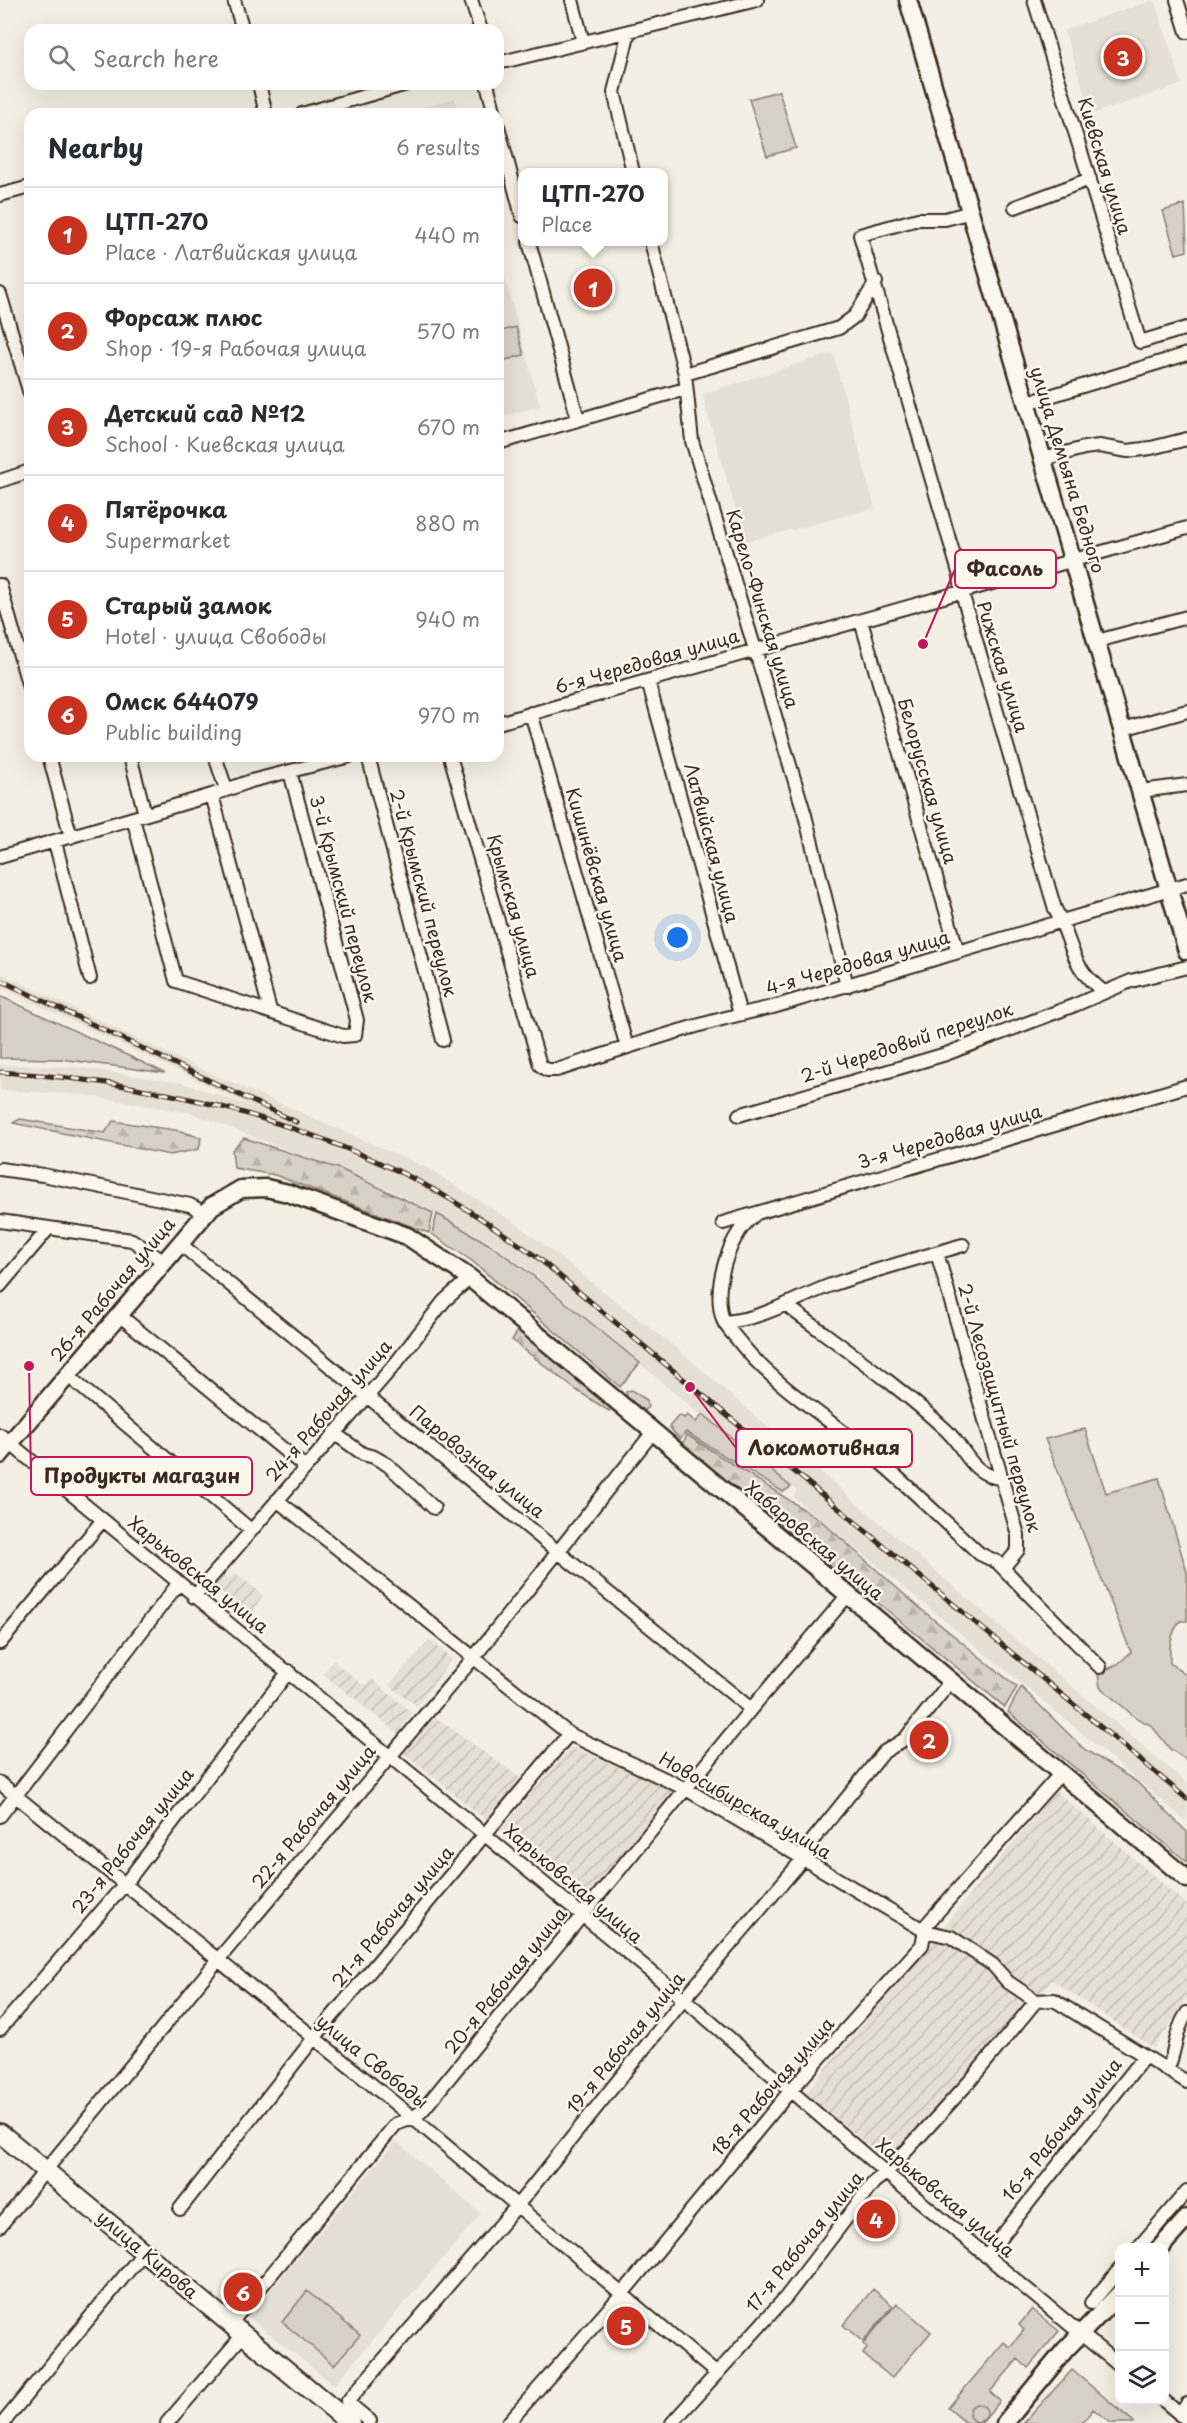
<!DOCTYPE html>
<html lang="en">
<head>
<meta charset="utf-8">
<style>
	body { margin:0; font-family:"Playpen Sans",sans-serif; background:#f7f7f7; color:#2b2b33 }
	.controls { position:absolute; right:18px; bottom:18px; display:grid; overflow:hidden; border-radius:12px; box-shadow:0 6px 24px #0002 }
	.controls button { width:54px; height:54px; display:grid; place-items:center; padding:0; border:0; border-bottom:2px solid #e1e1e2; background:#fff; color:#2b2b33; font:30px sans-serif }
	.you { position:absolute; left:678px; top:938px; width:21px; height:21px; margin:-15px; border:4px solid #fff; border-radius:50%; background:#1a73e8; box-shadow:0 0 0 9px #1a73e833 }
	.badge { display:grid; place-items:center; width:39px; height:39px; border-radius:50%; background:#c8321e; color:#fff; font-size:20px; font-weight:700 }
	.pin { position:absolute; translate:-50% -50%; border:3px solid #fff; box-shadow:0 2px 6px #0006 }
	.popup { position:absolute; left:518px; top:168px; width:150px; height:78px; box-sizing:border-box; display:grid; place-content:center; border-radius:12px; background:#fff; filter:drop-shadow(0 2px 4px #0005); font-size:20px; white-space:nowrap; color:#7c7c81 }
	.popup b { font-size:22px; color:#2b2b33 }
	.popup::after { content:''; position:absolute; left:50%; top:100%; margin-left:-12px; border:12px solid transparent; border-top-color:#fff }
	.list { margin:0; padding:0; list-style:none }
	h2 { display:flex; justify-content:space-between; align-items:center; height:78px; margin:0; padding:0 24px; font-size:26px }
	h2 small { font-size:20px; font-weight:400; color:#7c7c81 }
	.list li { display:grid; grid-template-columns:39px 1fr auto; gap:18px; align-items:center; box-sizing:border-box; height:96px; padding:0 24px; border-top:2px solid #e1e1e2 }
	.list b { display:block; font-size:22px; white-space:nowrap }
	.list p { margin:0; font-size:20px; white-space:nowrap; color:#7c7c81 }
	.list em { font-size:20px; font-style:normal; color:#7c7c81 }
	.icon { flex:none; width:33px; height:33px; fill:none; stroke:currentColor; stroke-width:2; stroke-linecap:round; stroke-linejoin:round }
	.map { position:relative; flex:none; width:1187px; height:2423px; overflow:hidden }
	.search { position:absolute; background:#fff; box-shadow:0 6px 24px #0002; left:24px; top:24px; width:480px; height:66px; display:flex; align-items:center; gap:15px; box-sizing:border-box; padding:0 21px; border-radius:18px; color:#7c7c81; font-size:22px }
	.panel { position:absolute; background:#fff; box-shadow:0 6px 24px #0002; left:24px; top:108px; width:480px; height:654px; border-radius:18px }
	.map>svg:first-child { display:block }
	.built { fill:#e5dfd4 }
	.industrial { fill:url(#industrial-furrows) }
	.green { fill:#d8d1c6; stroke:#8a7e72; stroke-width:1.5 }
	.forest { fill:url(#forest-firs); stroke:#8a7e72; stroke-width:1.5 }
	.lines { fill:none; stroke-linecap:round; stroke-linejoin:round }
	.street-casing { stroke:#3b2a1e; stroke-width:16 }
	.secondary-casing { stroke:#3b2a1e; stroke-width:21 }
	.primary-casing { stroke:#3b2a1e; stroke-width:22 }
	.street { stroke:#fbf7ec; stroke-width:12 }
	.secondary { stroke:#fbf7ec; stroke-width:16 }
	.primary { stroke:#fbf7ec; stroke-width:18 }
	.rail-casing { stroke:#3b2a1e; stroke-width:5 }
	.rail { stroke:#fbf7ec; stroke-width:3; stroke-dasharray:9; stroke-linecap:butt }
	.labels { text-anchor:middle; stroke-width:5; stroke-linejoin:round; paint-order:stroke }
	.street-label { font-size:18px; fill:#3b2a1e; stroke:#fbf7ec }
	.leader { fill:none; stroke:#c2185b; stroke-width:2 }
	.callout-dot { fill:#c2185b; stroke:#fbf7ec; stroke-width:2 }
	.callout { fill:#fbf7ec; stroke:#c2185b; stroke-width:2 }
	.callout-label { font-size:20px; text-anchor:middle; font-weight:bold; fill:#3b2a1e }
</style>
</head>
<body>
<div class="map">
<svg width="1187" height="2423" viewBox="0 0 1187 2423">
	<defs>
		<pattern id="industrial-furrows" width="10" height="10" patternUnits="userSpaceOnUse" patternTransform="scale(1.5)"><rect width="10" height="10" fill="#e5dfd4"/><path d="M-1 1l2-2M0 10L10 0M9 11l2-2" fill="none" stroke="#c5c0b6"/></pattern>
		<pattern id="forest-firs" width="22" height="20" patternUnits="userSpaceOnUse" patternTransform="scale(1.5)"><rect width="22" height="20" fill="#d8d1c6"/><path d="M5 1l3.5 6h-7zM16 11l3.5 6h-7z" fill="#bab4aa"/></pattern>
	</defs>
	<rect width="100%" height="100%" fill="#f3efe4"/>
	<filter id="ink" filterUnits="userSpaceOnUse"><feTurbulence type="fractalNoise" baseFrequency=".0167" numOctaves="2"/><feDisplacementMap in="SourceGraphic" scale="12" xChannelSelector="R" yChannelSelector="G"/><feConvolveMatrix kernelMatrix="1 2 1 2 8 2 1 2 1" color-interpolation-filters="sRGB"/></filter>
	<g filter="url(#ink)">
		<path class="built" d="M1154 0 1182 84 1092 114 1064 30Z
			M455 98 459 114H399Z
			M498 253 540 406 498 418Z
			M833 353 875 508 745 542 702 394Z
			M0 973 188 1063 427 1168 517 1224 676 1348 1008 1633 1187 1783V1822L1058 1713 793 1497 797 1491 672 1391 540 1278 490 1242 393 1191 192 1113 84 1095 0 1090V1065L76 1067 182 1083 256 1108 0 987Z
			M396 2141 481 2214 334 2385 248 2317Z"/>
		<path class="industrial" d="M236 1573 263 1595 251 1615 214 1586 223 1575 228 1579Z
			M430 1640 452 1659 417 1706 389 1685Z
			M334 1661 363 1685 372 1679 412 1713 398 1733 323 1674Z
			M435 1717 523 1780 490 1823 404 1753Z
			M571 1747 674 1790 587 1905 500 1831Z
			M1056 1791 1187 1905V1998L1154 2048 1052 1980 968 2080 889 2162 806 2093Z"/>
		<path class="green" d="M779 91 796 148 767 156 749 99Z
			M1185 204 1187 251 1176 254 1163 211Z
			M516 327 524 355 498 362V332Z
			M0 996 165 1073 61 1059 0 1058Z
			M437 1214 492 1246 531 1274 640 1363 620 1387 472 1261 432 1234Z
			M703 1414 791 1487 783 1492 686 1432 680 1439 669 1427 679 1415 684 1418 687 1415 696 1422Z
			M1085 1429 1106 1493 1159 1478 1187 1572V1621H1180C1170 1635 1169 1647 1170 1663L1187 1676V1760L1170 1749 1152 1726 1135 1717 1100 1687 1098 1674 1118 1664 1131 1652 1045 1439Z
			M1021 1687 1084 1749 1137 1782 1187 1832V1862L1008 1712Z
			M873 2289 893 2306 863 2342 843 2325Z
			M307 2291 360 2335 334 2365 282 2322Z
			M897 2303 931 2332 892 2378 863 2354 867 2348 863 2344Z
			M1032 2309 1059 2331 1028 2368 1018 2359 990 2392 1000 2401 982 2423H966L948 2408 1004 2342 1010 2347 1024 2330 1019 2325Z
			M1072 2370 1134 2422 1133 2423H1111L1093 2409 1082 2423H1024Z"/>
		<path class="forest" d="M20 1119 105 1133 113 1121 181 1131 201 1138 199 1149 170 1155 13 1123Z
			M244 1138 340 1169 433 1213 429 1233 275 1175 234 1168 232 1150Z
			M521 1326 616 1405 609 1411 576 1390 512 1340Z
			M631 1390 647 1400 648 1407 642 1412 627 1398 626 1392Z
			M687 1435 819 1519 922 1610 1017 1687 1005 1707 882 1606 787 1535 682 1445Z
			M969 2413a9 9 0 1 1 18 0a9 9 0 1 1-18 0Z"/>
		<g class="lines">
			<defs>
				<path id="street" d="M234 0 243 30
					M471 0 481 30
					M572 0 583 42
					M1034 0 1140 342 1187 328
					M1177 0 1187 32
					M629 31 614 92 633 172
					M498 63 757 0
					M259 84 266 114
					M487 84 495 114
					M302 114 407 84
					M498 126 522 216
					M0 195 30 187
					M1015 207 1090 179
					M971 212 945 219H918L860 235 960 576 962 593 1055 909C1075 945 1068 965 1104 992
					M529 242 578 419
					M651 242 685 374 692 441 805 815 847 986
					M0 294 30 394
					M685 374 839 328 855 316 876 282
					M1027 403 1187 354
					M498 443 685 389
					M1043 459 1084 448 1099 446 1128 451 1151 448 1187 439
					M0 481 30 471
					M0 585 30 691
					M861 621 958 952
					M1097 641 1187 617
					M648 681 740 1014
					M531 713 627 1047
					M498 723 1187 528
					M1123 729 1187 711
					M49 756 71 837
					M130 756 145 814
					M215 756 226 789
					M368 756 443 1040
					M450 756 540 1065 547 1070H557C628 1047 700 1022 773 1007L1187 884
					M1141 791 1187 785
					M212 795 270 1010
					M133 818 176 981 343 1036 355 1035 357 1020 290 772
					M55 842 90 978
					M0 857 212 795 251 781 350 756
					M739 1115 946 1054 1075 1005 1131 981 1187 967
					M0 1169 43 1175 190 1205 205 1213
					M757 1213C729 1233 712 1286 723 1320 726 1327 732 1333 737 1339 774 1387 830 1418 875 1458 911 1488 945 1522 980 1554L997 1562 1100 1667
					M0 1221 132 1240 163 1261
					M723 1223 1187 1086
					M179 1243 751 1709
					M937 1253 1018 1535V1550L1003 1568
					M0 1286 48 1229
					M786 1305C839 1345 897 1384 946 1430 968 1451 969 1474 1003 1479
					M118 1314 305 1467
					M724 1322C765 1319 793 1299 831 1285 874 1270 920 1258 963 1245
					M67 1375 251 1530
					M334 1433 363 1454 374 1457 388 1465 434 1508
					M0 1435 684 1999 886 2173 1120 2366
					M277 1500 569 1734 686 1789 925 1931 951 1937 993 1965 1008 1982 1036 2001 1054 2000 1187 2082
					M194 1597 396 1363 444 1301 470 1278
					M0 1643 102 1521
					M0 1783 413 2118 717 2374
					M0 1816 178 1584
					M0 2029 125 1884 289 1671
					M1168 2068C1176 2050 1175 2030 1187 2013
					M180 2209 314 2038 569 1734
					M0 2226 217 1961 475 1656 654 1431
					M1138 2248 1187 2191
					M986 2256 1145 2056
					M1091 2303 1120 2269
					M230 2324 396 2124 413 2118 422 2111 751 1709 848 1595
					M1163 2400 1187 2420
					M1180 2415 1187 2404
					M3 2423 144 2252
					M167 2423 243 2335
					M368 2423 370 2421 347 2402 516 2207 684 1999 803 1859 808 1846 884 1752 905 1739 950 1682
					M508 2423 621 2295 791 2090 922 1945 926 1925 1061 1773
					M672 2423 786 2297 874 2182 886 2173 970 2081 1036 2001"/>
				<path id="secondary" d="M908 0 1187 951
					M0 1455 212 1206 241 1189 266 1188 288 1193 407 1236 470 1278 1187 1879
					M1160 2248 1187 2218
					M1005 2423 1065 2350 1120 2293"/>
				<path id="primary" d="M0 2133 350 2423"/>
			</defs>
			<use href="#street" class="street-casing"/>
			<use href="#secondary" class="secondary-casing"/>
			<use href="#primary" class="primary-casing"/>
			<use href="#street" class="street"/>
			<use href="#secondary" class="secondary"/>
			<use href="#primary" class="primary"/>
			<defs>
				<path id="rail" d="M0 980 296 1122
					M0 1072C138 1080 273 1112 398 1171 448 1195 493 1226 537 1257L1187 1799"/>
			</defs>
			<use href="#rail" class="rail-casing"/>
			<use href="#rail" class="rail"/>
		</g>
	</g>
	<g class="labels">
		<g class="street-label">
			<text transform="translate(1104 166) rotate(73)" y="6">Киевская улица</text>
			<text transform="translate(1067 470) rotate(73)" y="6">улица Демьяна Бедного</text>
			<text transform="translate(762 609) rotate(73)" y="6">Карело-Финская улица</text>
			<text transform="translate(647 662) rotate(-16)" y="6">6-я Чередовая улица</text>
			<text transform="translate(1002 667) rotate(73)" y="6">Рижская улица</text>
			<text transform="translate(927 781) rotate(74)" y="6">Белорусская улица</text>
			<text transform="translate(711 843) rotate(75)" y="6">Латвийская улица</text>
			<text transform="translate(596 875) rotate(74)" y="6">Кишинёвская улица</text>
			<text transform="translate(423 893) rotate(75)" y="6">2-й Крымский переулок</text>
			<text transform="translate(343 899) rotate(75)" y="6">3-й Крымский переулок</text>
			<text transform="translate(513 906) rotate(74)" y="6">Крымская улица</text>
			<text transform="translate(858 963) rotate(-16)" y="6">4-я Чередовая улица</text>
			<text transform="translate(907 1043) rotate(-18)" y="6">2-й Чередовый переулок</text>
			<text transform="translate(950 1137) rotate(-16)" y="6">3-я Чередовая улица</text>
			<text transform="translate(113 1290) rotate(-50)" y="6">26-я Рабочая улица</text>
			<text transform="translate(999 1408) rotate(74)" y="6">2-й Лесозащитный переулок</text>
			<text transform="translate(329 1411) rotate(-49)" y="6">24-я Рабочая улица</text>
			<text transform="translate(477 1462) rotate(39)" y="6">Паровозная улица</text>
			<text transform="translate(814 1541) rotate(40)" y="6">Хабаровская улица</text>
			<text transform="translate(198 1575) rotate(39)" y="6">Харьковская улица</text>
			<text transform="translate(745 1806) rotate(30)" y="6">Новосибирская улица</text>
			<text transform="translate(314 1817) rotate(-50)" y="6">22-я Рабочая улица</text>
			<text transform="translate(133 1841) rotate(-51)" y="6">23-я Рабочая улица</text>
			<text transform="translate(573 1884) rotate(40)" y="6">Харьковская улица</text>
			<text transform="translate(393 1917) rotate(-50)" y="6">21-я Рабочая улица</text>
			<text transform="translate(506 1981) rotate(-51)" y="6">20-я Рабочая улица</text>
			<text transform="translate(626 2043) rotate(-51)" y="6">19-я Рабочая улица</text>
			<text transform="translate(372 2062) rotate(39)" y="6">улица Свободы</text>
			<text transform="translate(773 2087) rotate(-49)" y="6">18-я Рабочая улица</text>
			<text transform="translate(1062 2130) rotate(-51)" y="6">16-я Рабочая улица</text>
			<text transform="translate(945 2198) rotate(40)" y="6">Харьковская улица</text>
			<text transform="translate(805 2242) rotate(-51)" y="6">17-я Рабочая улица</text>
			<text transform="translate(147 2255) rotate(40)" y="6">улица Кирова</text>
		</g>
	</g>
	<path class="leader" d="M923 644L955 569M690 1387L736 1448M29 1366L31 1476"/>
	<g class="callout-dot">
		<circle cx="923" cy="644" r="6"/>
		<circle cx="690" cy="1387" r="6"/>
		<circle cx="29" cy="1366" r="6"/>
	</g>
	<g class="callout">
		<rect x="955" y="550" width="101" height="38" rx="6"/>
		<rect x="736" y="1429" width="176" height="38" rx="6"/>
		<rect x="31" y="1457" width="221" height="38" rx="6"/>
	</g>
	<g class="callout-label">
		<text x="1005" y="576">Фасоль</text>
		<text x="824" y="1455">Локомотивная</text>
		<text x="142" y="1483">Продукты магазин</text>
	</g>
</svg>
<div class="controls">
<button>+</button>
<button>−</button>
<button><svg class="icon" aria-label="layers" viewBox="0 0 24 24"><path d="M12 4l9 5-9 5-9-5zM3 14l9 5 9-5"/></svg></button>
</div>
<div class="you"></div>
<div class="pin badge" style="left:593px;top:288px">1</div>
<div class="popup"><b>ЦТП-270</b>Place</div>
<div class="pin badge" style="left:929px;top:1740px">2</div>
<div class="pin badge" style="left:1123px;top:57px">3</div>
<div class="pin badge" style="left:876px;top:2219px">4</div>
<div class="pin badge" style="left:626px;top:2326px">5</div>
<div class="pin badge" style="left:243px;top:2292px">6</div>
<div class="search"><svg class="icon" aria-label="search" viewBox="0 0 24 24"><circle cx="10" cy="10" r="6"/><path d="M15 15l6 6"/></svg>Search here</div>
<section class="panel">
<h2>Nearby<small>6 results</small></h2>
<ul class="list">
<li><span class="badge">1</span><div><b>ЦТП-270</b><p>Place · Латвийская улица</p></div><em>440 m</em></li>
<li><span class="badge">2</span><div><b>Форсаж плюс</b><p>Shop · 19-я Рабочая улица</p></div><em>570 m</em></li>
<li><span class="badge">3</span><div><b>Детский сад №12</b><p>School · Киевская улица</p></div><em>670 m</em></li>
<li><span class="badge">4</span><div><b>Пятёрочка</b><p>Supermarket</p></div><em>880 m</em></li>
<li><span class="badge">5</span><div><b>Старый замок</b><p>Hotel · улица Свободы</p></div><em>940 m</em></li>
<li><span class="badge">6</span><div><b>Омск 644079</b><p>Public building</p></div><em>970 m</em></li>
</ul>
</section>
</div>
</body>
</html>
